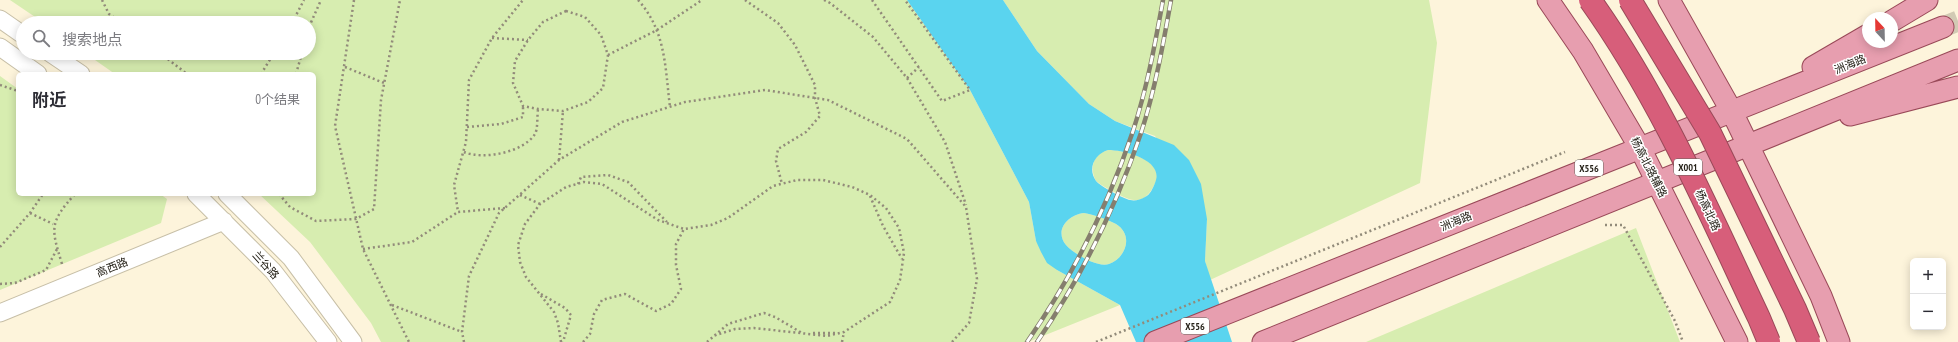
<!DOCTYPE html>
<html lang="zh">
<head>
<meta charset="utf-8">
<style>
	body { margin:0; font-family:"PT Sans Narrow","Noto Sans SC",sans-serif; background:#f2f2f3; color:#2b2b33 }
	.controls { position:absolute; right:12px; bottom:12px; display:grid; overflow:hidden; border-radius:6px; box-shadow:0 2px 10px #0003 }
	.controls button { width:36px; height:36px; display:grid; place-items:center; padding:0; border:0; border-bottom:1px solid #e1e1e2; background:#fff; color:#2b2b33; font:20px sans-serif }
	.compass { position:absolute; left:1862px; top:12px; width:36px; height:36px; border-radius:50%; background:#fff; box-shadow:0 2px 10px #0003; rotate:338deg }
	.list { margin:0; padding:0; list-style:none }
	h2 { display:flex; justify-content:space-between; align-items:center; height:52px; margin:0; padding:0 16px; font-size:17px }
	h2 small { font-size:13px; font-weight:400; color:#7c7c81 }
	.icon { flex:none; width:22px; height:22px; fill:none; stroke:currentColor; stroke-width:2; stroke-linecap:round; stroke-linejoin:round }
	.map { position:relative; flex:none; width:1958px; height:342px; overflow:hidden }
	.search { position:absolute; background:#fff; box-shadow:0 2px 10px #0003; left:16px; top:16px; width:300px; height:44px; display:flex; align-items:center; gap:10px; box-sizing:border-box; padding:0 14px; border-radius:22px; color:#7c7c81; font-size:15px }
	.panel { position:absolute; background:#fff; box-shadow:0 2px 10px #0003; left:16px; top:72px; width:300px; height:124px; border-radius:6px }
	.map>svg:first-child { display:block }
	.green { fill:#d7edb0 }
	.water { fill:#5ad4ef; fill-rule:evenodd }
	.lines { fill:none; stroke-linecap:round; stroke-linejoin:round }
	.major-tunnel { stroke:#d2cab4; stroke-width:21; stroke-dasharray:21 10; stroke-linecap:butt }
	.minor-casing { stroke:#c7bfa7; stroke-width:19 }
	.major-casing { stroke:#994958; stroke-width:23 }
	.path { stroke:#928b7a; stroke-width:2.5; stroke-dasharray:2 3; stroke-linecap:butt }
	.minor { stroke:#fff; stroke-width:17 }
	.major { stroke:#e79eaf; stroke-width:21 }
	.rail-casing { stroke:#857e6e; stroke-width:4.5 }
	.rail { stroke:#fff; stroke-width:3; stroke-dasharray:9; stroke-linecap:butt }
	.highway-bridge-casing { stroke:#994958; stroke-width:24; stroke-linecap:butt }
	.highway-bridge { stroke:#d75e7a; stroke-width:22 }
	.labels { text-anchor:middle; stroke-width:3; stroke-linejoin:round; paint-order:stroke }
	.shield { fill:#fff; stroke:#66645d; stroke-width:1 }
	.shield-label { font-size:10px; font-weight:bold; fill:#252118 }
	.street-label { font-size:11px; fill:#252118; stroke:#fff }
</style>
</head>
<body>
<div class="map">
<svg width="1958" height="342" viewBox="0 0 1958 342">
	<rect width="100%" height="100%" fill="#fdf4db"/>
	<path class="green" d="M10 0H907L970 90 1029 202 1036 241 1057 270 1120 305 1028 342H381L371 323 310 242 259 194H314V74H115L85 53H309V23H44Z
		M1003 0H1429L1437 43 1420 183 1210 280 1205 261 1207 219 1155 136 1115 121 1089 104 1037 51Z
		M0 76 18 89V194H160L167 199 161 223 0 290Z
		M1108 150C1121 150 1145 156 1153 166 1156 170 1157 174 1157 179 1147 203 1137 205 1116 193 1109 189 1102 186 1096 181 1089 168 1093 154 1108 150Z
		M1084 213C1094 215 1107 219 1116 224 1134 235 1126 258 1109 264 1098 268 1074 254 1066 245 1054 230 1068 215 1084 213Z
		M1636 228 1680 342H1366Z"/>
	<path class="water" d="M907 0H1003L1037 51 1089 104 1115 121 1174 145 1189 160 1201 184 1207 219 1205 261 1232 342H1136L1120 305 1057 270 1047 263 1041 252 1036 241 1029 202 970 90ZM1108 150C1124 150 1165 160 1155 183 1153 188 1150 195 1145 197 1140 200 1135 201 1130 200 1124 199 1100 186 1096 181 1087 168 1095 154 1108 150ZM1084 213C1094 215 1107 219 1116 224 1134 235 1126 258 1109 264 1098 268 1074 254 1066 245 1054 230 1068 215 1084 213Z"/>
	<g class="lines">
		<path class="major-tunnel" d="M1943 27 1958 21"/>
		<defs>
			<path id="minor" d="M0 19 23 35
				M0 47 38 74
				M50 53 81 74
				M196 194 273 271 328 342
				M227 194 291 258 353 342
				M0 313 224 221"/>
			<path id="major" d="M1548 0 1583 51 1640 148 1737 342
				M1669 0 1732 112 1821 296 1839 342
				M1892 21 1927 0
				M1813 67 1868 35
				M1850 115 1958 87
				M1155 342 1943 27
				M1263 342 1958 60"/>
		</defs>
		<use href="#minor" class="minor-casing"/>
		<use href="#major" class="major-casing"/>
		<path class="path" d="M102 0 109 14 121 23
			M354 0 335 126 363 249 409 342
			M638 0C666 31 665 67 670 107
			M745 0 778 23 795 45 815 85V98L820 116 806 132 778 149 776 161 782 184
			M824 0 830 3 873 37 907 78 945 142 966 205
			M872 0 942 101 970 90 905 0
			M566 11 585 17 601 35 608 55 603 88 588 102 563 111 538 109 523 106 513 83 515 61 528 40 543 22Z
			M292 23 304 0
			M309 27 321 0
			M492 38 528 40
			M160 53 187 74
			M608 55 657 30 702 0
			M345 67 384 83
			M261 74 274 53
			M296 74 302 53
			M907 78 919 67
			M0 85 18 91
			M467 127 501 124 523 117V106
			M464 152C482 160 523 153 535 134 538 129 537 116 538 109
			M559 160 563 111
			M578 184 581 177 608 175 628 182 667 222
			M279 194 290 207 316 221 356 219 374 209 381 100 400 0
			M520 195 540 204
			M870 196 883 226 902 259
			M505 208 458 212 454 185 466 142 469 80 492 38 523 0
			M30 213 53 224
			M1605 225H1623L1675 321 1683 342
			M0 247 30 213 43 194
			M363 249 412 242 458 212
			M62 264C51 228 49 223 75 194
			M0 284 15 283 46 270 57 249
			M541 294 565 308 571 315 563 342
			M392 305 462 332
			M813 333H838
			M464 342 462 332 469 276 499 213 559 160 622 122 685 102 765 90 828 100 907 139 966 207 977 279 969 323 952 342
			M561 342 558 323 554 312 526 277 520 262 518 245 525 224 540 204 566 187 584 182 602 184 658 220 684 229 711 225 728 218 773 186 797 180H823L852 187 870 195 886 208 899 228 904 253 900 280 890 302 844 332 827 336 754 328 735 329 713 336
			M583 342 590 334 594 314 602 300 625 294 656 311 671 304 681 289 676 265V244L684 229
			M707 342 728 324 764 313 775 317 802 333
			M842 342 844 332
			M1096 342 1565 152"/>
		<use href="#minor" class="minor"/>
		<use href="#major" class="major"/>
		<defs>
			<path id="rail" d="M1027 342C1072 277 1108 206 1133 131 1147 88 1155 44 1163 0
				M1037 342C1081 278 1116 207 1141 133 1155 90 1163 45 1171 0"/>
		</defs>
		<use href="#rail" class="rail-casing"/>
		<use href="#rail" class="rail"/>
		<defs>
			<path id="highway-bridge" d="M1590 0C1660 98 1708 210 1759 318L1769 342
				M1630 0 1710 133 1795 309 1809 342"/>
		</defs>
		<use href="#highway-bridge" class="highway-bridge-casing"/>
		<use href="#highway-bridge" class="highway-bridge"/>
	</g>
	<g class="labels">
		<g class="shield">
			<rect x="1674" y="159" width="28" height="16" rx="3"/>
			<rect x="1575" y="160" width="28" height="16" rx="3"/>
			<rect x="1181" y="318" width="28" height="16" rx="3"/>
		</g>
		<g class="shield-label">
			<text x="1688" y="171">X001</text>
			<text x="1589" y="172">X556</text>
			<text x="1195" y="330">X556</text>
		</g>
		<g class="street-label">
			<text transform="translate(1850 64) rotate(-22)" y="4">洲海路</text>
			<text transform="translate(1649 167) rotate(63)" y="4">杨高北路辅路</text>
			<text transform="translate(1708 210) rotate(65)" y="4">杨高北路</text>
			<text transform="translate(1456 221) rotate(-22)" y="4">洲海路</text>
			<text transform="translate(266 265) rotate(48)" y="4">兰谷路</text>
			<text transform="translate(112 267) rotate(-22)" y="4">高西路</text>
		</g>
	</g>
</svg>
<div class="controls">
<button>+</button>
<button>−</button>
</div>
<svg class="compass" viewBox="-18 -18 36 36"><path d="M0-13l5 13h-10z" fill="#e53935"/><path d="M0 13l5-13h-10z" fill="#7c7c81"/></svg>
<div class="search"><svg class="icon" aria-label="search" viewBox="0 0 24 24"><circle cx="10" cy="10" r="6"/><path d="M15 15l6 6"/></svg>搜索地点</div>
<section class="panel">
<h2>附近<small>0个结果</small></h2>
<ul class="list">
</ul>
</section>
</div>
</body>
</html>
